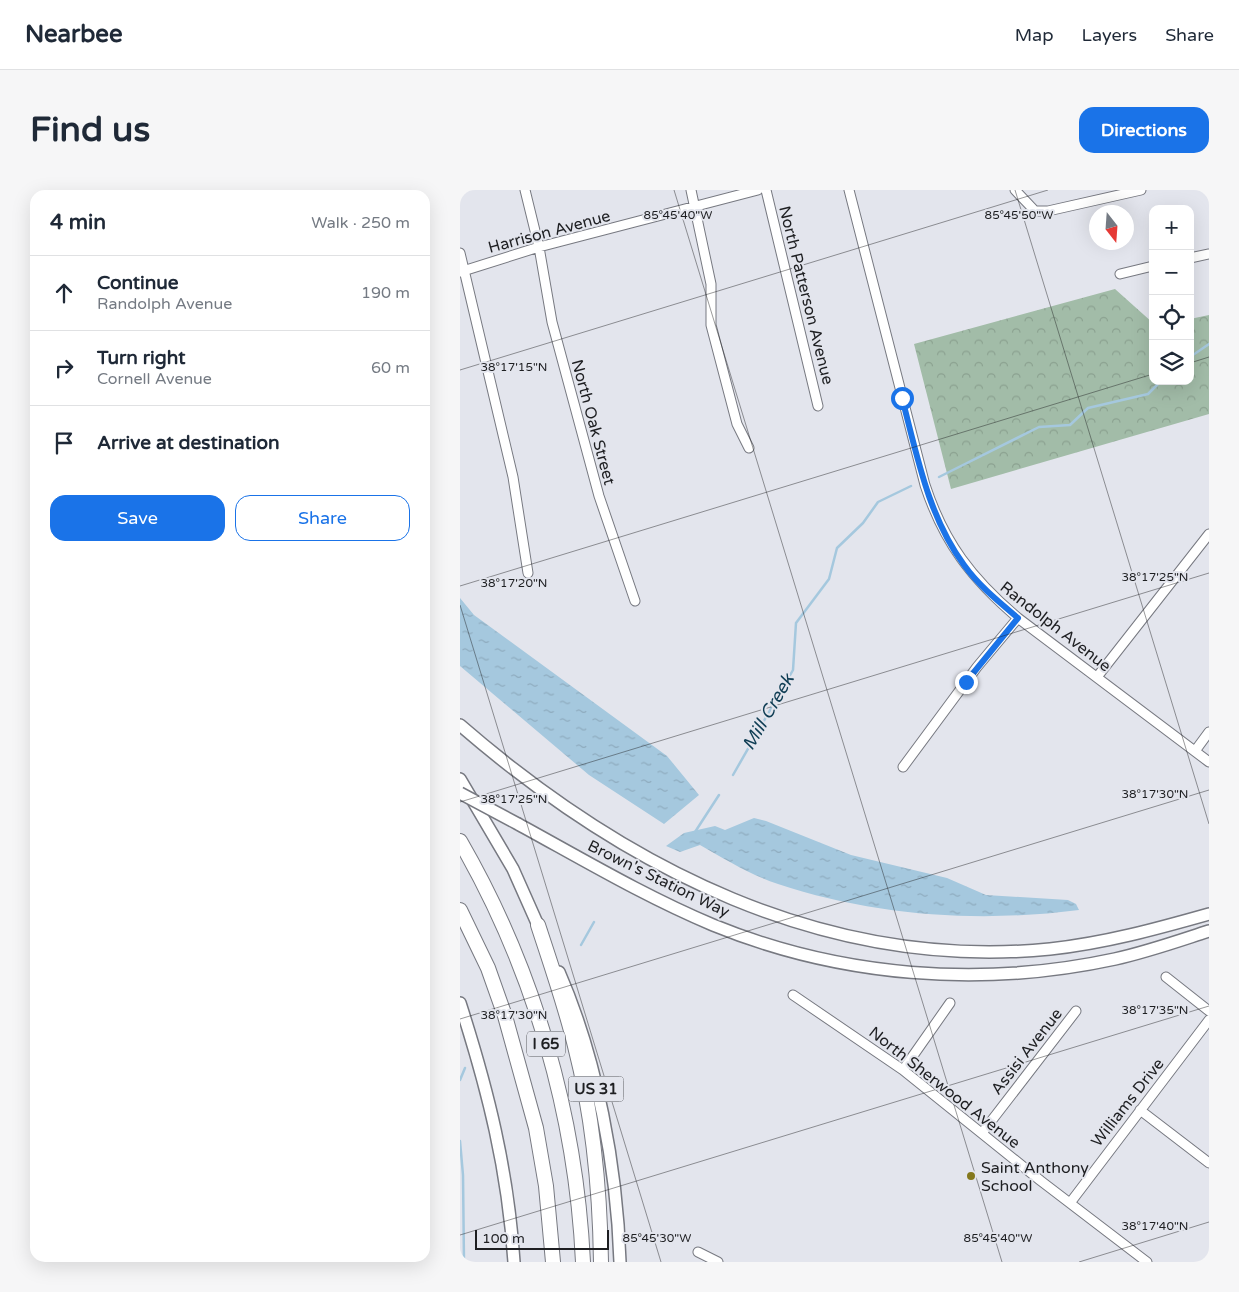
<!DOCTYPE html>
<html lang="en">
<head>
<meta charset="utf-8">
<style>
	body { margin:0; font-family:"Varela Round",sans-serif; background:#f6f6f7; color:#1f2937 }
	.controls { position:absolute; right:15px; top:15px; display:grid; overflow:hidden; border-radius:10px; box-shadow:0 5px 20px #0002 }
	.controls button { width:45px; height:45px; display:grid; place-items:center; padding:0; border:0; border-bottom:1px solid #e0e1e3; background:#fff; color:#1f2937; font:25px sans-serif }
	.compass { position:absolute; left:629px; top:15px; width:45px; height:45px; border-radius:50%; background:#fff; box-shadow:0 5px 20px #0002; rotate:163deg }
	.scale { position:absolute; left:15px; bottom:12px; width:134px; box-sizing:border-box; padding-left:5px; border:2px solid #1e1f22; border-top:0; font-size:14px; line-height:18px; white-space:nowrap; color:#1e1f22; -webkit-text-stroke:4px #e3e5ed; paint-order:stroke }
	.stop { position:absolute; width:15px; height:15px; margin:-11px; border:4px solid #1a73e8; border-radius:50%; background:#fff }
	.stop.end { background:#1a73e8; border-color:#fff; box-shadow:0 1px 5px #0008 }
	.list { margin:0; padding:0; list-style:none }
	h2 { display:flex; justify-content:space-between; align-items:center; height:65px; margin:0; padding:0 20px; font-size:21px }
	h2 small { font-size:16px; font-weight:400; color:#747a83 }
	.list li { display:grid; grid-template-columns:32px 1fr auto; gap:15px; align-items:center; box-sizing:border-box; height:75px; padding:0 20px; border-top:1px solid #e0e1e3 }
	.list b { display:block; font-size:19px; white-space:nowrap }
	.list p { margin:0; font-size:16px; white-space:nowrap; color:#747a83 }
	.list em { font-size:16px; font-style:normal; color:#747a83 }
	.actions { display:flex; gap:10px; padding:15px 20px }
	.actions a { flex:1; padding:11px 0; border:1px solid #1a73e8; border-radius:15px; text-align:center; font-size:18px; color:#1a73e8 }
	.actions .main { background:#1a73e8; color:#fff }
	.icon { flex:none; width:28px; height:28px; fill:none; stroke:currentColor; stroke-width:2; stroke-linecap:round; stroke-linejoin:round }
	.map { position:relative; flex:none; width:749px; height:1072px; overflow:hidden; border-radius:15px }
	header { display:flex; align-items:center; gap:30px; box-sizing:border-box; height:70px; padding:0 25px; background:#fff; border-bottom:1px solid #e0e1e3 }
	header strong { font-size:24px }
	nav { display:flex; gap:28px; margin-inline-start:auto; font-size:18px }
	.intro { display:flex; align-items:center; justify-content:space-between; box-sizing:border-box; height:120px; padding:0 30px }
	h1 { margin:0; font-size:35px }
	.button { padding:12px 22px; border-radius:15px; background:#1a73e8; color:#fff; font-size:18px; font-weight:700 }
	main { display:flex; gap:30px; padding:0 30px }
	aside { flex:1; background:#fff; border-radius:15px; box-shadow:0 5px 20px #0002 }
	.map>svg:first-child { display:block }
	.forest { fill:url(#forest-crowns) }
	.water { fill:url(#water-ripples) }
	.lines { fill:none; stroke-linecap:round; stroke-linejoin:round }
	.stream { stroke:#a5c8de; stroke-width:2.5 }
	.minor-casing { stroke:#777981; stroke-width:11 }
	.major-casing { stroke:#777981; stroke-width:14 }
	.highway-casing { stroke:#777981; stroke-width:16 }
	.minor { stroke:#fff; stroke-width:9 }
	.major { stroke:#fff; stroke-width:11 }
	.highway { stroke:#fff; stroke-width:14 }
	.major-bridge-casing { stroke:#777981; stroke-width:14; stroke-linecap:butt }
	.major-bridge { stroke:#fff; stroke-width:11 }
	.route { stroke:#1a73e8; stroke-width:6 }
	.ticks { fill:none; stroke:#1e1f22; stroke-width:1; stroke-opacity:0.45 }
	.poi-dot { fill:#84781d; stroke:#e3e5ed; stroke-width:2 }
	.labels { text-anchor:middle; stroke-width:4; stroke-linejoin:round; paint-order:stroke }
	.shield { fill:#e3e5ed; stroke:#595a5f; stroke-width:1 }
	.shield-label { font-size:15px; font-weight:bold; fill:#1e1f22 }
	.street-label { font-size:16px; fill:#1e1f22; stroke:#e3e5ed }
	.poi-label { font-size:16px; fill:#1e1f22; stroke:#e3e5ed; text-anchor:start }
	.water-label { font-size:18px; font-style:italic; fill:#0f3d54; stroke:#e3e5ed }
	.ticks-label { font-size:12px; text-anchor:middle; fill:#1e1f22; stroke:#e3e5ed; stroke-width:4; stroke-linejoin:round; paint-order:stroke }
</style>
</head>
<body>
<header>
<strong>Nearbee</strong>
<nav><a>Map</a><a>Layers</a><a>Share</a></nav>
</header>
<div class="intro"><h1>Find us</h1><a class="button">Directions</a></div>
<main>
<aside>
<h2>4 min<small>Walk · 250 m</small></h2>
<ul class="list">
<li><svg class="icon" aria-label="ahead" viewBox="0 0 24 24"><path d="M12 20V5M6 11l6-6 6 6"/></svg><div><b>Continue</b><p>Randolph Avenue</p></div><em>190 m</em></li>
<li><svg class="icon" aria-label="right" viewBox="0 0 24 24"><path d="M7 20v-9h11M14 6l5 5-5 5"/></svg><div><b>Turn right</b><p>Cornell Avenue</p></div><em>60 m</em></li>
<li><svg class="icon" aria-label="arrive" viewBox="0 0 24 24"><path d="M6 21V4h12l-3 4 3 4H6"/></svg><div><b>Arrive at destination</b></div></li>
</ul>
<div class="actions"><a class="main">Save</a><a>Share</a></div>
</aside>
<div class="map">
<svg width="749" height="1072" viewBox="0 0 749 1072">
	<defs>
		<pattern id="forest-crowns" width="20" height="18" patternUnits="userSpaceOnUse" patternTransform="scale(1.25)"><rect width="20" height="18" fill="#a2bca8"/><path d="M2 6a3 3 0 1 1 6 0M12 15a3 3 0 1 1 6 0" fill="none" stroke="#8ba190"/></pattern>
		<pattern id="water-ripples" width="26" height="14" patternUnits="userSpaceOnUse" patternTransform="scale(1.25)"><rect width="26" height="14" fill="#a5c8de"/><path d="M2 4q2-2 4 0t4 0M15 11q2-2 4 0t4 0" fill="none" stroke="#8eabbe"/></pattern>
	</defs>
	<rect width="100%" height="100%" fill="#e3e5ed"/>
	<path class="forest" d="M655 99 693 133V191H730V129L749 125V224L491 299 454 154Z"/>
	<path class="water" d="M0 408 14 425 207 566 239 605 204 634 129 585 0 476Z
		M294 628 306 631 391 665 487 688 526 705 608 710 616 714 619 720C518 733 415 726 318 694 290 685 265 669 240 655L220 662 206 656 224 643 255 636 265 640Z"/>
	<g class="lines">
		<path class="stream" d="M730 167 749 154
			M479 287 579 237 610 235 628 218 688 204 701 191
			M273 585 333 480 336 433 369 389 377 358 403 333 418 312 451 296
			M235 642 259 605
			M121 755 134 732
			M0 890 5 878
			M0 951 3 985 4 1072"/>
		<defs>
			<path id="minor" d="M65 0 79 57 92 132 139 306 175 411
				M231 0 251 94V135L277 234 289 258
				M306 0 358 216
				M389 0 465 295C484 353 512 389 558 428L749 572
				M555 0 575 21H588L681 0
				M0 63 53 287 68 383
				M730 68 749 64
				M0 82 79 57 298 0
				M660 84 693 76
				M637 487 749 344
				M735 561 749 542
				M443 577 517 477 558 428
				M706 787 749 821
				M333 805 443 880 581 991 687 1072
				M443 880 490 813
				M680 920 749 973
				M522 943 616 821
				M610 1013 749 830
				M238 1062 258 1072"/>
			<path id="major" d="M0 535C165 678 365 781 590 759 645 753 696 739 749 724
				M0 589 53 679 81 742
				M58 634C122 669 186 707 253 735 380 787 521 798 655 769 687 762 718 751 749 741
				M99 782C137 869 157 977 160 1072
				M0 813C28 900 48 980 54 1072"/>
			<path id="highway" d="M0 651C74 779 116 925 123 1072
				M0 720 28 778 45 826 76 938 86 996 93 1072
				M78 735C91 775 105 815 115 856 133 926 140 1000 141 1072"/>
		</defs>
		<use href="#minor" class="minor-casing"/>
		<use href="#major" class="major-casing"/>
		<use href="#highway" class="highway-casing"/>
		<use href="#minor" class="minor"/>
		<use href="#major" class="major"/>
		<use href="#highway" class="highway"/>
		<defs>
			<path id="major-bridge" d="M0 603 58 634"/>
		</defs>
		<use href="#major-bridge" class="major-bridge-casing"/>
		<use href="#major-bridge" class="major-bridge"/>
	</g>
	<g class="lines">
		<path class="route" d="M442 208C457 265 468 326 504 375 519 396 539 412 558 428L506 492"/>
	</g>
	<path class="ticks" d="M214 0 542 1072M555 0 749 634M730 173 749 167M0 180 588 0M0 396 693 184M0 415 201 1072M0 612 749 383M0 829 749 600M0 1045 749 816M619 1072 749 1032"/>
	<circle class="poi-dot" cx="511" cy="986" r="5"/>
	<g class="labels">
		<g class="shield">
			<rect x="67" y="841.5" width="38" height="25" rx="4"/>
			<rect x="108.5" y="886.5" width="55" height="25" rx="4"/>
		</g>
		<g class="shield-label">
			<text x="86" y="859">I 65</text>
			<text x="136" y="904">US 31</text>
		</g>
		<g class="street-label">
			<text transform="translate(89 41) rotate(-15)" y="6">Harrison Avenue</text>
			<text transform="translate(347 105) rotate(76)" y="6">North Patterson Avenue</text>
			<text transform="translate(134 232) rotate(75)" y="6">North Oak Street</text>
			<text transform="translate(596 436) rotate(38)" y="6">Randolph Avenue</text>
			<text transform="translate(199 688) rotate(26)" y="6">Brown's Station Way</text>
			<text transform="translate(566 861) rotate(-52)" y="6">Assisi Avenue</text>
			<text transform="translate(485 897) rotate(38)" y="6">North Sherwood Avenue</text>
			<text transform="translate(667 912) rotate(-52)" y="6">Williams Drive</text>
		</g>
		<g class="poi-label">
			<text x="521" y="983">Saint Anthony<tspan x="521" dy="18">School</tspan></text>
		</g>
		<g class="water-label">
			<text transform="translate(308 522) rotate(-60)" y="6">Mill Creek</text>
		</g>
	</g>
	<g class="ticks-label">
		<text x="218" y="29">85°45'40"W</text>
		<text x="559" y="29">85°45'50"W</text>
		<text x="54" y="181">38°17'15"N</text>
		<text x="695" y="391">38°17'25"N</text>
		<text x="54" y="397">38°17'20"N</text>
		<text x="695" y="608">38°17'30"N</text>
		<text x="54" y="613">38°17'25"N</text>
		<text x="695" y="824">38°17'35"N</text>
		<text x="54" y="829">38°17'30"N</text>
		<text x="695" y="1040">38°17'40"N</text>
		<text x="197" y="1052">85°45'30"W</text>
		<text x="538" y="1052">85°45'40"W</text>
	</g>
</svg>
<div class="controls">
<button>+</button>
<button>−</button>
<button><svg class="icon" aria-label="locate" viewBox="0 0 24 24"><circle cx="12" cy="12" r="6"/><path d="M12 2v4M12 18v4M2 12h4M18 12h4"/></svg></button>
<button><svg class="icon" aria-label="layers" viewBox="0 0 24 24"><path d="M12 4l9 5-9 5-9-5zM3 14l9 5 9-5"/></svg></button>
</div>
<svg class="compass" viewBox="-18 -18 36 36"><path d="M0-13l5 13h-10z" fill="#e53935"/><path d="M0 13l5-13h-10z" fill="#747a83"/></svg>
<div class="scale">100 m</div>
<div class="stop" style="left:442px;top:208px"></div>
<div class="stop end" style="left:506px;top:492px"></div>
</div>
</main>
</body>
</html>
